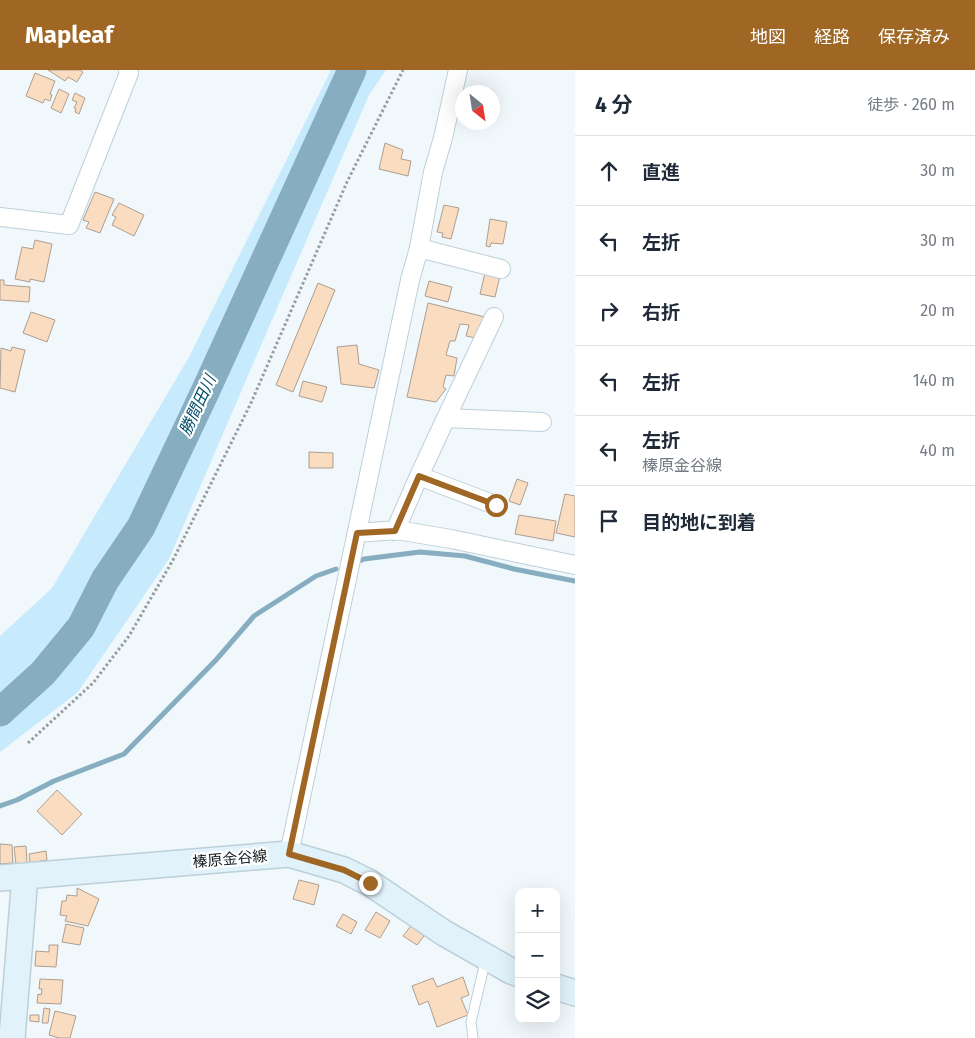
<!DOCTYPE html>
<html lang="ja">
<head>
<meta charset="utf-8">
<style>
	body { margin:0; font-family:"Fira Sans","Noto Sans JP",sans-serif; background:#f6f6f7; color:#1f2937 }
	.controls { position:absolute; right:15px; bottom:15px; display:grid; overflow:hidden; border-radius:10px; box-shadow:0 5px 20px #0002 }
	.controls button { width:45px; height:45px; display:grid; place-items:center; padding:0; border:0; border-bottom:1px solid #e0e1e3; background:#fff; color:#1f2937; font:25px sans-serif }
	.compass { position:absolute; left:455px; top:15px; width:45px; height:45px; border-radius:50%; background:#fff; box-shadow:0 5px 20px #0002; rotate:150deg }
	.stop { position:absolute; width:15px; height:15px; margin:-11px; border:4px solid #9f6624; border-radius:50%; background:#fff }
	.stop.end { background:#9f6624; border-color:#fff; box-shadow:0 1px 5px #0008 }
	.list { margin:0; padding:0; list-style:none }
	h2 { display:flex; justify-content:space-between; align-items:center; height:65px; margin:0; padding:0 20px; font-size:21px }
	h2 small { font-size:16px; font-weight:400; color:#747a83 }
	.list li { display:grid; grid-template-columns:32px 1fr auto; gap:15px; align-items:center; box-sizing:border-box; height:70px; padding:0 20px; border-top:1px solid #e0e1e3 }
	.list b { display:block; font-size:19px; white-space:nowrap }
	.list p { margin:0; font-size:16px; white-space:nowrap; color:#747a83 }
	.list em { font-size:16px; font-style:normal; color:#747a83 }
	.icon { flex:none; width:28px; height:28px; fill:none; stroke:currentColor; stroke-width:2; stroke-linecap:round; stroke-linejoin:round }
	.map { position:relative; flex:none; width:575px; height:968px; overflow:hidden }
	header { display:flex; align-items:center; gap:30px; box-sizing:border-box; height:70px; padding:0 25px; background:#9f6624; color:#fff }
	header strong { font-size:24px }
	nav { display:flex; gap:28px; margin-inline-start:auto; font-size:18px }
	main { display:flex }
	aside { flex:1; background:#fff }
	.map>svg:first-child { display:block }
	.green { fill:#c7eafd }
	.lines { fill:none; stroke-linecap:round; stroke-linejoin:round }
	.stream { stroke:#87adc1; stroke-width:5 }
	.river { stroke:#87adc1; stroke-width:29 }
	.building { fill:#fadcc0; stroke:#ad9e90 }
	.lane-casing { stroke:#bcd0da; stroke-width:11 }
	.street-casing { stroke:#bcd0da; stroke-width:20 }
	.secondary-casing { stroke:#bcd0da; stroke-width:28 }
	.path { stroke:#959da1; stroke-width:3; stroke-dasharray:2.5 2.5; stroke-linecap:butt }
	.lane { stroke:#fff; stroke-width:9 }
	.street { stroke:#fff; stroke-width:18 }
	.secondary { stroke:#e1f2fa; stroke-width:25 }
	.route { stroke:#9f6624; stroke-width:6 }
	.labels { text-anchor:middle; stroke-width:4.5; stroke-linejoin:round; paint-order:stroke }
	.street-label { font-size:15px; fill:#151d20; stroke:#fff }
	.water-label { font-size:16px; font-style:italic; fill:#004e69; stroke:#fff }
</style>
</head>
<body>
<header>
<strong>Mapleaf</strong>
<nav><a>地図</a><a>経路</a><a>保存済み</a></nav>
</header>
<main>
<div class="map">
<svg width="575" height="968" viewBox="0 0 575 968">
	<rect width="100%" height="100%" fill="#f0f8fc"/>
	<path class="green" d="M331 0H386L369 25 169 489 78 622 0 682V566L52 518 188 289Z"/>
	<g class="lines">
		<path class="stream" d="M357 492 364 489 420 482 465 486 514 499 575 511
			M0 736 17 730 54 711 124 684 216 590 254 546 316 506 336 499"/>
		<path class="river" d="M0 642 43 603 81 557 105 510 141 457 205 322 352 0"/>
	</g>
	<path class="building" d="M48 0H80L83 2 77 12 68 7 65 11Z
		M35 3 55 11 50 24 52 25 50 31 45 29 43 33 26 26Z
		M59 19 69 24 61 43 51 38Z
		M75 23 85 28 79 44 75 42 76 39 74 38 77 32 72 30Z
		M385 73 403 80 401 89 411 91 408 106 379 99Z
		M95 122 114 129 100 163 86 158 89 152 83 150Z
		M119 133 144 145 134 166 112 155 116 147 112 145Z
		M444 135 459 138 451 169 442 167 443 163 437 162Z
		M490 149 507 152 503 174 491 173 490 177 486 176Z
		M35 170 52 174 44 212 30 209V212L15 209 22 177 33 179Z
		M485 203 500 206 495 227 480 224Z
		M0 210H4V215L30 217 29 232 0 230Z
		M429 211 452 217 448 232 425 226Z
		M318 213 335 220 293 322 276 315Z
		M428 233 485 247 476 268 466 266 469 255 460 254 455 271H450L446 285 457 288 454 306 446 305 443 317 446 319 436 332 407 327Z
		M31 242 55 250 47 272 23 263Z
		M357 275 359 294 379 300 374 318 341 314 337 277Z
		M12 277 25 280 15 322 0 318 1 278 11 281Z
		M303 311 327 317 322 332 299 326Z
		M309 382 333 383V398H309Z
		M517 409 528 413 520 435 509 431Z
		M565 424 575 426V467L556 463Z
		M519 445 556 451 553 471 515 464Z
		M57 720 82 744 62 765 37 741Z
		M0 774 12 775 13 793 0 794Z
		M26 776 27 793 16 794 14 777Z
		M46 781 47 790 30 793 29 784Z
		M299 810 319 815 314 835 293 829Z
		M77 818 99 829 88 856 65 851 67 846 60 845 62 831H66L67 825 77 826Z
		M376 842 390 851 380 868 365 860Z
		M343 844 357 852 351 864 336 856Z
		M66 854 84 858 80 875 62 872Z
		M411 856 424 866 417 875 403 866Z
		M49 875H58L56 897 35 896 36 881 49 882Z
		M463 907 469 925 461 928 468 945 437 957 428 931 419 935 412 916 433 908 437 917Z
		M40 909 63 910 61 934 37 933 38 924 41 925 42 919H39Z
		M44 938 50 939 48 953H42Z
		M55 941 76 946 70 968H59L49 965Z
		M30 945H39V952L30 951Z"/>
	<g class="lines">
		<defs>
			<path id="lane" d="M473 968 471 952 486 888"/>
			<path id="street" d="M0 147 69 155 129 3 128 0
				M419 178 501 199
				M446 348 494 247
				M419 406 446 348 542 352
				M395 461 419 406 495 435
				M357 463 397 460 451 469 575 495
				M289 784 410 210 419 178 433 102 443 68 458 0"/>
			<path id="secondary" d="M0 808 289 784 344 800 370 813 444 863 511 901 519 904
				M556 917 575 923
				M12 968 25 806"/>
		</defs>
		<use href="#lane" class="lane-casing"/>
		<use href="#street" class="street-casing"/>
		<use href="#secondary" class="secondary-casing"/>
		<path class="path" d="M28 673 93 613 129 566 173 490 251 333 347 112 403 0"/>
		<use href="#lane" class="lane"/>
		<use href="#street" class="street"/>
		<use href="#secondary" class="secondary"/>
	</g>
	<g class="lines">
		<path class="route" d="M370 813 344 800 289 784 357 463 395 461 419 406 496 435"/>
	</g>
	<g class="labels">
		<g class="street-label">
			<text transform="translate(230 789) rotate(-5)" y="5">榛原金谷線</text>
		</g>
		<g class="water-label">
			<text transform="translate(197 335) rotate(-65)" y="6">勝間田川</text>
		</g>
	</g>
</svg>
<div class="controls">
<button>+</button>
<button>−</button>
<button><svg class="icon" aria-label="layers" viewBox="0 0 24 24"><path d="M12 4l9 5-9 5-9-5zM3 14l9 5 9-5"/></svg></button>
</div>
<svg class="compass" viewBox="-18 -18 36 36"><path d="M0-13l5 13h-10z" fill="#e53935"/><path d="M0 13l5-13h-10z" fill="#747a83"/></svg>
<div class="stop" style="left:496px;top:435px"></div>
<div class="stop end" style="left:370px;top:813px"></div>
</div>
<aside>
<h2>4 分<small>徒歩 · 260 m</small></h2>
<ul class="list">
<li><svg class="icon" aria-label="ahead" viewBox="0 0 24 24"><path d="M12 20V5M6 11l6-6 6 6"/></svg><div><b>直進</b></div><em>30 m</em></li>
<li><svg class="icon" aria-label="left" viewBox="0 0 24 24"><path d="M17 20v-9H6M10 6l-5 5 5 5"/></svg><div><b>左折</b></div><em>30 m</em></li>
<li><svg class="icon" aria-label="right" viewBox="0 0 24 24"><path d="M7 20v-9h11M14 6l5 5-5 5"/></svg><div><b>右折</b></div><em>20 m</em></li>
<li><svg class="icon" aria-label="left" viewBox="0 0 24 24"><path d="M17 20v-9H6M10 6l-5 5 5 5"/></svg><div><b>左折</b></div><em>140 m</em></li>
<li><svg class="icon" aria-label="left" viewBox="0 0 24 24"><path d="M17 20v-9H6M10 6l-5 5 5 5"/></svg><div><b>左折</b><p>榛原金谷線</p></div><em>40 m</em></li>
<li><svg class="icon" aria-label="arrive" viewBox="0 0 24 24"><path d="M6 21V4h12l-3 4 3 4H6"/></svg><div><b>目的地に到着</b></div></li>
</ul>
</aside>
</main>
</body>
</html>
